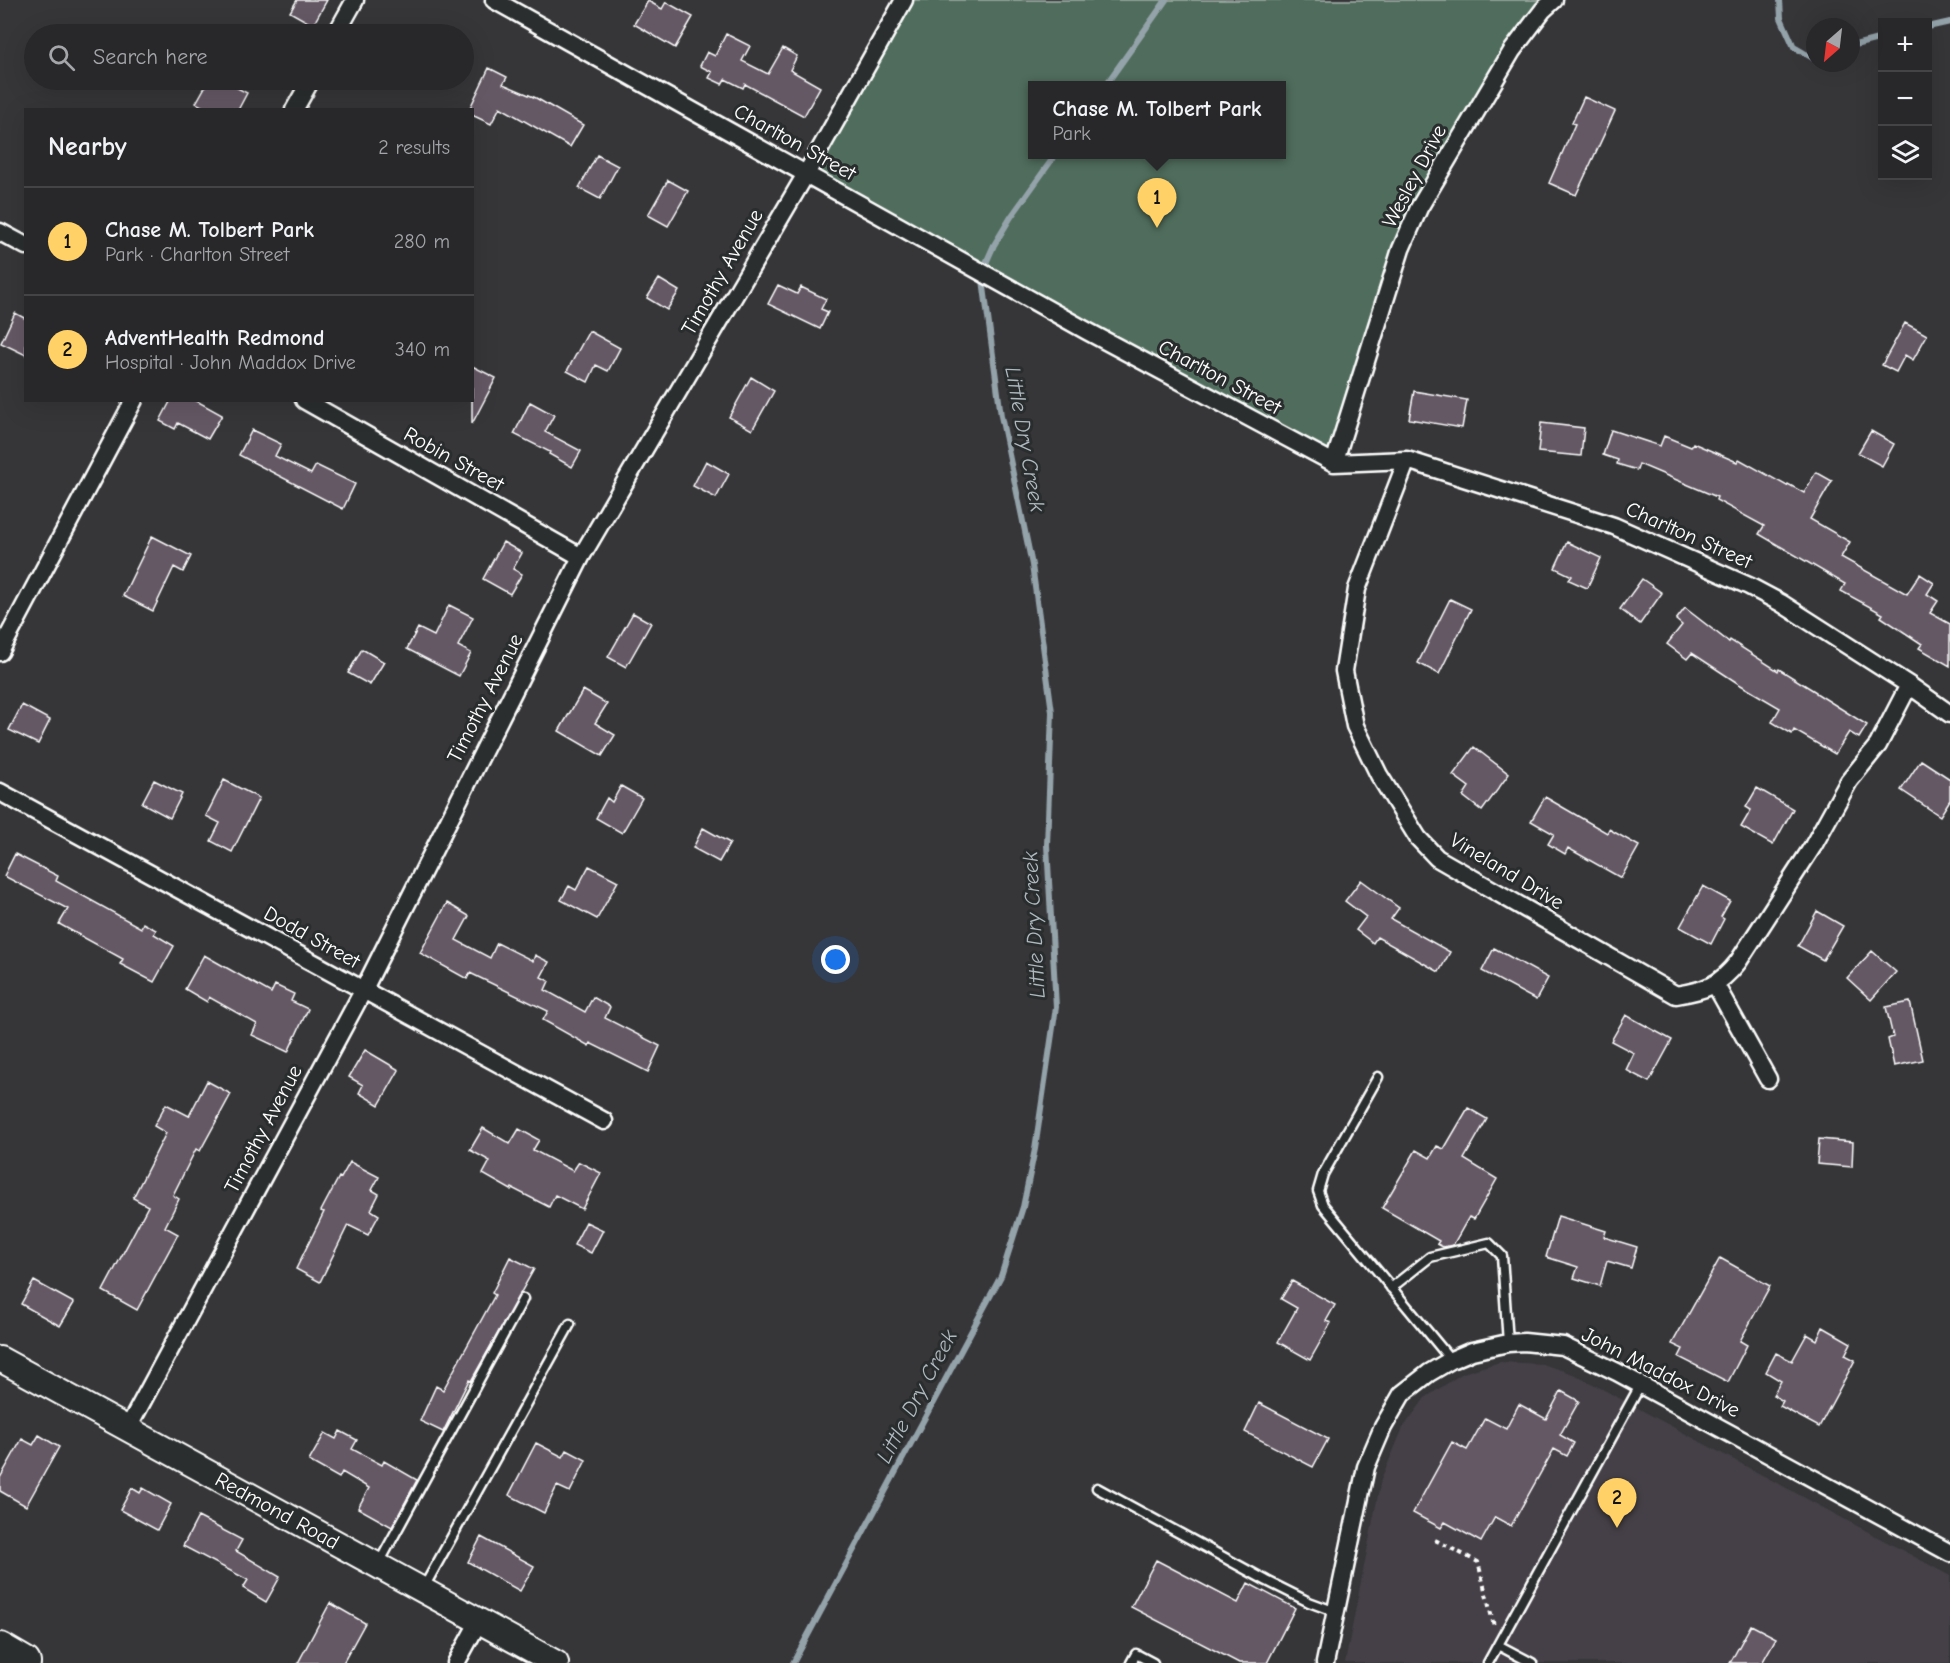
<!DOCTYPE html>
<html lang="en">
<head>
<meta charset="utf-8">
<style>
	body { margin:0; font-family:"Comic Neue",sans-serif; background:#303033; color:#f1f3f6 }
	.controls { position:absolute; right:18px; top:18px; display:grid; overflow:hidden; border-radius:0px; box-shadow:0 6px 24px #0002 }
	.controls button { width:54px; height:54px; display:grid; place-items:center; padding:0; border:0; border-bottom:2px solid #444447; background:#28282b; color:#f1f3f6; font:30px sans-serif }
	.compass { position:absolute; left:1806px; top:18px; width:54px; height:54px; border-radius:50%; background:#28282b; box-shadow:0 6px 24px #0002; rotate:208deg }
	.you { position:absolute; left:836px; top:960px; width:21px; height:21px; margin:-15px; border:4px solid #fff; border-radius:50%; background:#1a73e8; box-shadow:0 0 0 9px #1a73e833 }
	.badge { display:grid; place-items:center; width:39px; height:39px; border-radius:50%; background:#ffd166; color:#111; font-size:20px; font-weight:700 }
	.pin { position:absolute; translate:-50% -50px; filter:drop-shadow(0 2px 3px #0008) }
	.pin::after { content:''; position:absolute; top:32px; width:21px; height:18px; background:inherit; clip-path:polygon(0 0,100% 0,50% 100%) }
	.popup { position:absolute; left:1028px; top:81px; width:258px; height:78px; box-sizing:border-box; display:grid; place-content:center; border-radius:0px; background:#28282b; filter:drop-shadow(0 2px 4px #0005); font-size:20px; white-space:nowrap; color:#a5a6a9 }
	.popup b { font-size:22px; color:#f1f3f6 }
	.popup::after { content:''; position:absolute; left:50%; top:100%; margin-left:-12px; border:12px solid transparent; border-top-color:#28282b }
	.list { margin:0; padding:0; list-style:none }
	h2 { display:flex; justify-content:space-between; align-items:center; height:78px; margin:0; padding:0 24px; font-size:26px }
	h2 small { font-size:20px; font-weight:400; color:#a5a6a9 }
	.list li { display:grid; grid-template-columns:39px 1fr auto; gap:18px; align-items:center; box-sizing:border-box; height:108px; padding:0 24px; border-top:2px solid #444447 }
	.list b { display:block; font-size:22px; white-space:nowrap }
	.list p { margin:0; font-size:20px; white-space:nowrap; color:#a5a6a9 }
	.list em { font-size:20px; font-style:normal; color:#a5a6a9 }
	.icon { flex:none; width:33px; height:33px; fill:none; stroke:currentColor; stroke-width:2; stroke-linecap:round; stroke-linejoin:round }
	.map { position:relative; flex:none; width:1950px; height:1663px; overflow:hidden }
	.search { position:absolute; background:#28282b; box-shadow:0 6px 24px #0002; left:24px; top:24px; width:450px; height:66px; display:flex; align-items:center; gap:15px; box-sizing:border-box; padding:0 21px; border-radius:33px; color:#a5a6a9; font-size:22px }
	.panel { position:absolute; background:#28282b; box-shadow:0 6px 24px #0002; left:24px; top:108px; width:450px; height:294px; border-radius:0px }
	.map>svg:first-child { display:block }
	.built { fill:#444046 }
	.green { fill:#506c5c; stroke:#a8b6ae; stroke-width:1.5; fill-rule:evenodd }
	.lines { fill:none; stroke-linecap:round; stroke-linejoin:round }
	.stream { stroke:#94a3aa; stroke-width:6 }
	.building { fill:#655865; stroke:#fff; stroke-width:1.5 }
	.lane-casing { stroke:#fff; stroke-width:13 }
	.street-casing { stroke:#fff; stroke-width:21 }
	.secondary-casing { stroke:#fff; stroke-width:28 }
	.highway-casing { stroke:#fff; stroke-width:36 }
	.path { stroke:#fff; stroke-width:4; stroke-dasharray:4.5 4.5; stroke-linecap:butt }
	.lane { stroke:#2a2d2e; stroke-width:8 }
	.street { stroke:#2a2d2e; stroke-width:16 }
	.secondary { stroke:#2a2d2e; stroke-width:24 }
	.highway { stroke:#2a2d2e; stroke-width:32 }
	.labels { text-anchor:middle; stroke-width:6; stroke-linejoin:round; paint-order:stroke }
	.street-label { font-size:21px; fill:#fff; stroke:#2a2d2e }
	.water-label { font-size:22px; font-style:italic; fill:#afbac0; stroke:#2a2d2e }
</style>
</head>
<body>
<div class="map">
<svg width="1950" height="1663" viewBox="0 0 1950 1663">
	<rect width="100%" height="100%" fill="#363639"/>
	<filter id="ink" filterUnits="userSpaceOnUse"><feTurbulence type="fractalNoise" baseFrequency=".0167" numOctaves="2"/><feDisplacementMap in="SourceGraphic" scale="12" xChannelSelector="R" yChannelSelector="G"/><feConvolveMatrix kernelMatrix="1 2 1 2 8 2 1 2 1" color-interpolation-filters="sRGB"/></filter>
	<g filter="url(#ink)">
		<path class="built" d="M1500 1362 1542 1364 1576 1375 1950 1576V1663H1345L1381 1480 1403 1428 1425 1398 1463 1373Z"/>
		<path class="green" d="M904 0H1554L1419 208 1334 463 806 174ZM1032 86H1282V154H1032Z"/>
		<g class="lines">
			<path class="stream" d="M1780 0 1781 18 1794 47 1811 57 1815 56
				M1928 27 1950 22
				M1851 46 1882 38
				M1105 86 1166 0
				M793 1663 1001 1276 1023 1207 1035 1149 1056 1007 1047 845 1052 712 1032 565 1001 416 982 272 994 245 1011 217 1056 154"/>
		</g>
		<path class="building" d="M297 0H327L313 25 290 12Z
			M648 1 662 9 666 2 693 17 675 48 634 24Z
			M726 34 750 46 742 61 768 74 783 48 797 56 790 70 820 87 804 116 745 84 743 88 725 79 722 84 709 78 712 72 700 66 707 52 715 56Z
			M489 68 507 77 503 84 536 98 583 125 570 147 500 107 491 124 472 115V110H469Z
			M209 80H222L247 93 238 110H209L196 103Z
			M1584 97 1615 111 1576 195 1549 183 1575 124 1572 123Z
			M597 155 618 166 600 199 579 188Z
			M668 180 688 191 668 226 648 215Z
			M659 279 679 291 667 310 647 298Z
			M778 285 797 294 801 287 826 299 821 309 828 312 820 329 768 304Z
			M15 313 26 319V355L1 343Z
			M1905 323 1927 335 1913 360 1905 355 1896 372 1882 365Z
			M589 331 620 348 608 371 596 365 588 382 567 371Z
			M472 366 496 378 472 424Z
			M751 377 774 391 752 430 729 417Z
			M1414 391 1467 400 1462 428 1409 419Z
			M171 400H195L222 415 208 439 178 423 175 429 160 421Z
			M530 402 554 415 545 432 581 451 572 467 549 454 550 452 514 434Z
			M1541 423 1584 428 1581 456 1538 452Z
			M252 430 281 444 275 456 311 474 316 465 355 484 343 509 239 455Z
			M1611 430 1660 446 1664 436 1691 447 1693 443 1737 462 1739 459 1787 486 1788 484 1804 493 1816 472 1832 481 1810 519 1850 542 1841 557 1907 594 1920 574 1934 583 1927 594 1938 601 1930 613 1950 624V666L1919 648 1922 644 1881 617 1883 614 1841 591 1845 584 1759 534 1764 526 1716 500 1717 497 1639 464 1637 470 1617 464 1618 460 1603 455Z
			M1871 431 1894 444 1882 466 1858 453Z
			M706 461 729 474 716 498 693 486Z
			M152 536 191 556 183 572 174 567 153 611 123 596Z
			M503 542 522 553 513 569 522 574 510 594 483 579Z
			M1567 542 1601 558 1587 588 1569 580 1572 576 1555 568Z
			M1642 579 1662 593 1640 624 1620 609Z
			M1450 599 1471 609 1439 674 1418 663Z
			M449 605 473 617 458 646 471 653 459 676 407 649 418 628 434 636Z
			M1685 608 1729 642 1730 640 1778 671 1779 669 1816 692V693L1867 725 1859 738 1849 732 1835 754 1794 730 1792 734 1772 722 1780 708 1739 684 1692 653 1687 659 1667 644 1682 625 1676 620Z
			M633 613 651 623 626 667 608 657Z
			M362 649 384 662 370 685 348 673Z
			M583 690 607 704 595 723 615 735 602 756 559 731Z
			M22 705 50 720 38 744 9 730Z
			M1474 747 1509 774 1482 811 1463 796 1469 787 1453 775Z
			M1921 760 1950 779V800L1940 816 1901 790Z
			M154 780 182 794 170 818 142 803Z
			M224 780 259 798 232 852 211 841 220 823 206 816Z
			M621 786 642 798 622 833 596 818 607 798 612 802Z
			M1757 788 1793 809 1773 845 1741 827 1751 810 1746 807Z
			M1545 797 1607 833 1609 829 1639 846 1621 878 1568 848 1565 854 1548 844 1554 834 1531 821Z
			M703 828 730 843 719 862 693 848Z
			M15 854 58 876 56 881 141 928 143 923 156 930 154 934 174 946 154 982 120 964 123 959 59 924 68 909 4 876Z
			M589 866 618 881 597 919 561 900 569 886 576 890Z
			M1361 880 1399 908 1391 919 1450 952 1439 972 1377 937 1373 943 1356 930 1366 917 1345 901Z
			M1703 886 1730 901 1721 917 1724 919 1711 944 1680 927Z
			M447 903 469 916 456 940 490 958 497 943 533 961 535 955 549 962 541 977 549 981 545 990 585 1012 593 997 610 1007 605 1018 660 1046 648 1072 590 1043 589 1046 543 1020 548 1011 470 973 467 979 420 953Z
			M1817 911 1843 926 1823 960 1798 946Z
			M1494 948 1548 978 1536 1000 1482 971Z
			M1872 951 1896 972 1871 1000 1847 978Z
			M204 955 271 993 275 985 294 994 291 1001 308 1009 288 1052 252 1035 257 1024 209 997 207 1002 185 989Z
			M1910 1002 1923 1060 1894 1066 1888 1039 1893 1037 1886 1007Z
			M1626 1015 1672 1040 1649 1082 1626 1070 1634 1053 1611 1041Z
			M365 1050 399 1070 379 1105 359 1093 363 1085 349 1077Z
			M207 1081 231 1094 200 1151 196 1149 173 1195 179 1199 165 1227 178 1234 137 1310 103 1291 148 1206 133 1198 166 1133 154 1126 166 1104 189 1116Z
			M1468 1108 1487 1119 1464 1159 1497 1179 1474 1219 1469 1217 1453 1245 1443 1247 1437 1244 1439 1241 1382 1208 1416 1150 1430 1158 1437 1146 1444 1149Z
			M483 1128 510 1144 519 1129 539 1140 533 1150 573 1171 579 1162 601 1173 582 1209 555 1195 549 1207 512 1188 511 1190 483 1174 490 1161 470 1150Z
			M1819 1139 1853 1142 1852 1167 1817 1164Z
			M350 1162 379 1177 372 1190 379 1194 371 1210 379 1215 368 1235 348 1225 320 1282 296 1269 324 1212 321 1211 339 1177 341 1178Z
			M1558 1216 1606 1231 1604 1237 1637 1247 1631 1268 1607 1261 1600 1286 1574 1278 1578 1267 1546 1257Z
			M586 1222 603 1230 591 1253 574 1245Z
			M510 1257 534 1269 471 1381 469 1380 443 1432 420 1421 436 1386 443 1390 495 1295 492 1293Z
			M1720 1258 1770 1286 1740 1341 1747 1345 1728 1382 1679 1357 1683 1349 1672 1344Z
			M34 1281 74 1303 60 1326 21 1304Z
			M1292 1281 1335 1305 1326 1321 1331 1323 1310 1360 1278 1342 1297 1308 1281 1299Z
			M1823 1327 1851 1343 1845 1355 1855 1360 1819 1427 1780 1406 1783 1401 1773 1395 1781 1381 1766 1372 1776 1353 1792 1361 1807 1334 1817 1340Z
			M1561 1391 1579 1401 1560 1435 1574 1443 1567 1456 1554 1449 1511 1526 1495 1517 1481 1542 1445 1522 1441 1528 1413 1513 1452 1442 1467 1450 1485 1418 1506 1429 1519 1404 1546 1419Z
			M1259 1403 1328 1439 1313 1467 1245 1432Z
			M340 1431 357 1440 352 1449 382 1465 384 1461 417 1480 392 1527 358 1508 369 1488 342 1472 339 1478 309 1461 325 1433 336 1439Z
			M39 1435 59 1447 26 1506 0 1491V1478L22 1439 33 1445Z
			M536 1443 563 1457 567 1450 586 1460 570 1492 557 1486 544 1513 509 1495Z
			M132 1488 140 1493 143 1488 171 1504 157 1530 120 1510Z
			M198 1517 242 1540 236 1551 280 1577 266 1602 243 1588 248 1580 183 1546Z
			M481 1537 534 1566 520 1591 468 1562Z
			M1156 1560 1238 1603 1248 1583 1295 1608 1267 1663H1239L1131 1607Z
			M330 1603 365 1623 343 1663H298Z
			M1751 1625 1776 1638 1762 1663H1730Z"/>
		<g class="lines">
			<defs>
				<path id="lane" d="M1378 1077 1323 1174 1318 1191 1323 1205 1451 1360
					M1391 1288 1430 1257 1489 1243 1502 1256 1508 1343
					M1097 1488 1267 1581 1309 1602 1336 1612
					M378 1565 523 1299
					M423 1589 570 1324
					M1498 1645 1532 1663
					M1131 1663 1136 1654 1153 1663
					M1488 1663 1641 1384"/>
				<path id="street" d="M494 0 1087 331 1334 463 1407 460 1614 526 1749 586 1781 603 1909 685 1950 714
					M336 34 355 0
					M294 110 311 80
					M0 232 26 246
					M304 400 581 557
					M1407 460 1357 589 1344 671 1355 726 1379 775 1418 838 1437 858 1676 995C1706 990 1719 986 1738 962L1813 846 1849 781 1878 745 1909 685
					M1334 463 1401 249 1419 208 1512 51 1543 10 1554 0
					M0 652 134 400
					M0 792 604 1121
					M1715 984 1768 1079
					M128 1428 363 991 581 557 806 174 904 0
					M456 1663 479 1621
					M1325 1663 1366 1467 1383 1427 1402 1394 1429 1373 1451 1360 1472 1351 1508 1343 1524 1342 1563 1346 1617 1372 1950 1553"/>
				<g id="secondary">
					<path id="s1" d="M0 1359 556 1663"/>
				</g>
				<path id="highway" d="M0 1649 24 1663"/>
			</defs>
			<use href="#lane" class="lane-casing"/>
			<use href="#street" class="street-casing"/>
			<use href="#secondary" class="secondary-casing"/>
			<use href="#highway" class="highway-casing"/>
			<path class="path" d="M1435 1540 1478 1562 1494 1626"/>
			<use href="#lane" class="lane"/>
			<use href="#street" class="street"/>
			<use href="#secondary" class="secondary"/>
			<use href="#highway" class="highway"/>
		</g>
	</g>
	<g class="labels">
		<g class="street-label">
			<text transform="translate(795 142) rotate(29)" y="7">Charlton Street</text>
			<text transform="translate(1414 176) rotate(-62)" y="7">Wesley Drive</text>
			<text transform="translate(722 272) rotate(-60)" y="7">Timothy Avenue</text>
			<text transform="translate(1220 377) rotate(28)" y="7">Charlton Street</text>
			<text transform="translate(454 459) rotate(29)" y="7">Robin Street</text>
			<text transform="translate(1689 535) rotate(24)" y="7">Charlton Street</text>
			<text transform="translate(485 698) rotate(-63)" y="7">Timothy Avenue</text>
			<text transform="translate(1507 871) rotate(31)" y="7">Vineland Drive</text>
			<text transform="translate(312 937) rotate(29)" y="7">Dodd Street</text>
			<text transform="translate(263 1129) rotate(-62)" y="7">Timothy Avenue</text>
			<text transform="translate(1661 1372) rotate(27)" y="7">John Maddox Drive</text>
			<text dy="7" stroke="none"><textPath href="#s1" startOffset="316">Redmond Road</textPath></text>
		</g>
		<g class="water-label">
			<text transform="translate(1026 439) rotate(80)" y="8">Little Dry Creek</text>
			<text transform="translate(1033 925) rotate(-93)" y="8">Little Dry Creek</text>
			<text transform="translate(916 1396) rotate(-62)" y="8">Little Dry Creek</text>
		</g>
	</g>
</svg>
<div class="controls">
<button>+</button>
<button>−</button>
<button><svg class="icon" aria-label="layers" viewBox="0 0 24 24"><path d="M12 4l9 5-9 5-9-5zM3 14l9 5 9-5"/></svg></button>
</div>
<svg class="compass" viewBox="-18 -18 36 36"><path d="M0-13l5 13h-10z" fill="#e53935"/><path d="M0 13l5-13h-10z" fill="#a5a6a9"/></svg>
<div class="you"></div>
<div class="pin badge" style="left:1157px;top:228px">1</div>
<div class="popup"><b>Chase M. Tolbert Park</b>Park</div>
<div class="pin badge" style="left:1617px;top:1528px">2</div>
<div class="search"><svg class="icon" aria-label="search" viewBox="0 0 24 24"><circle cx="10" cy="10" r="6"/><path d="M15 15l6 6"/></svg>Search here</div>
<section class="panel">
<h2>Nearby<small>2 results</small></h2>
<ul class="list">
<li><span class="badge">1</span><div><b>Chase M. Tolbert Park</b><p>Park · Charlton Street</p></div><em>280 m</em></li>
<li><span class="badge">2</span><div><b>AdventHealth Redmond</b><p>Hospital · John Maddox Drive</p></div><em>340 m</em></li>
</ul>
</section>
</div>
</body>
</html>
